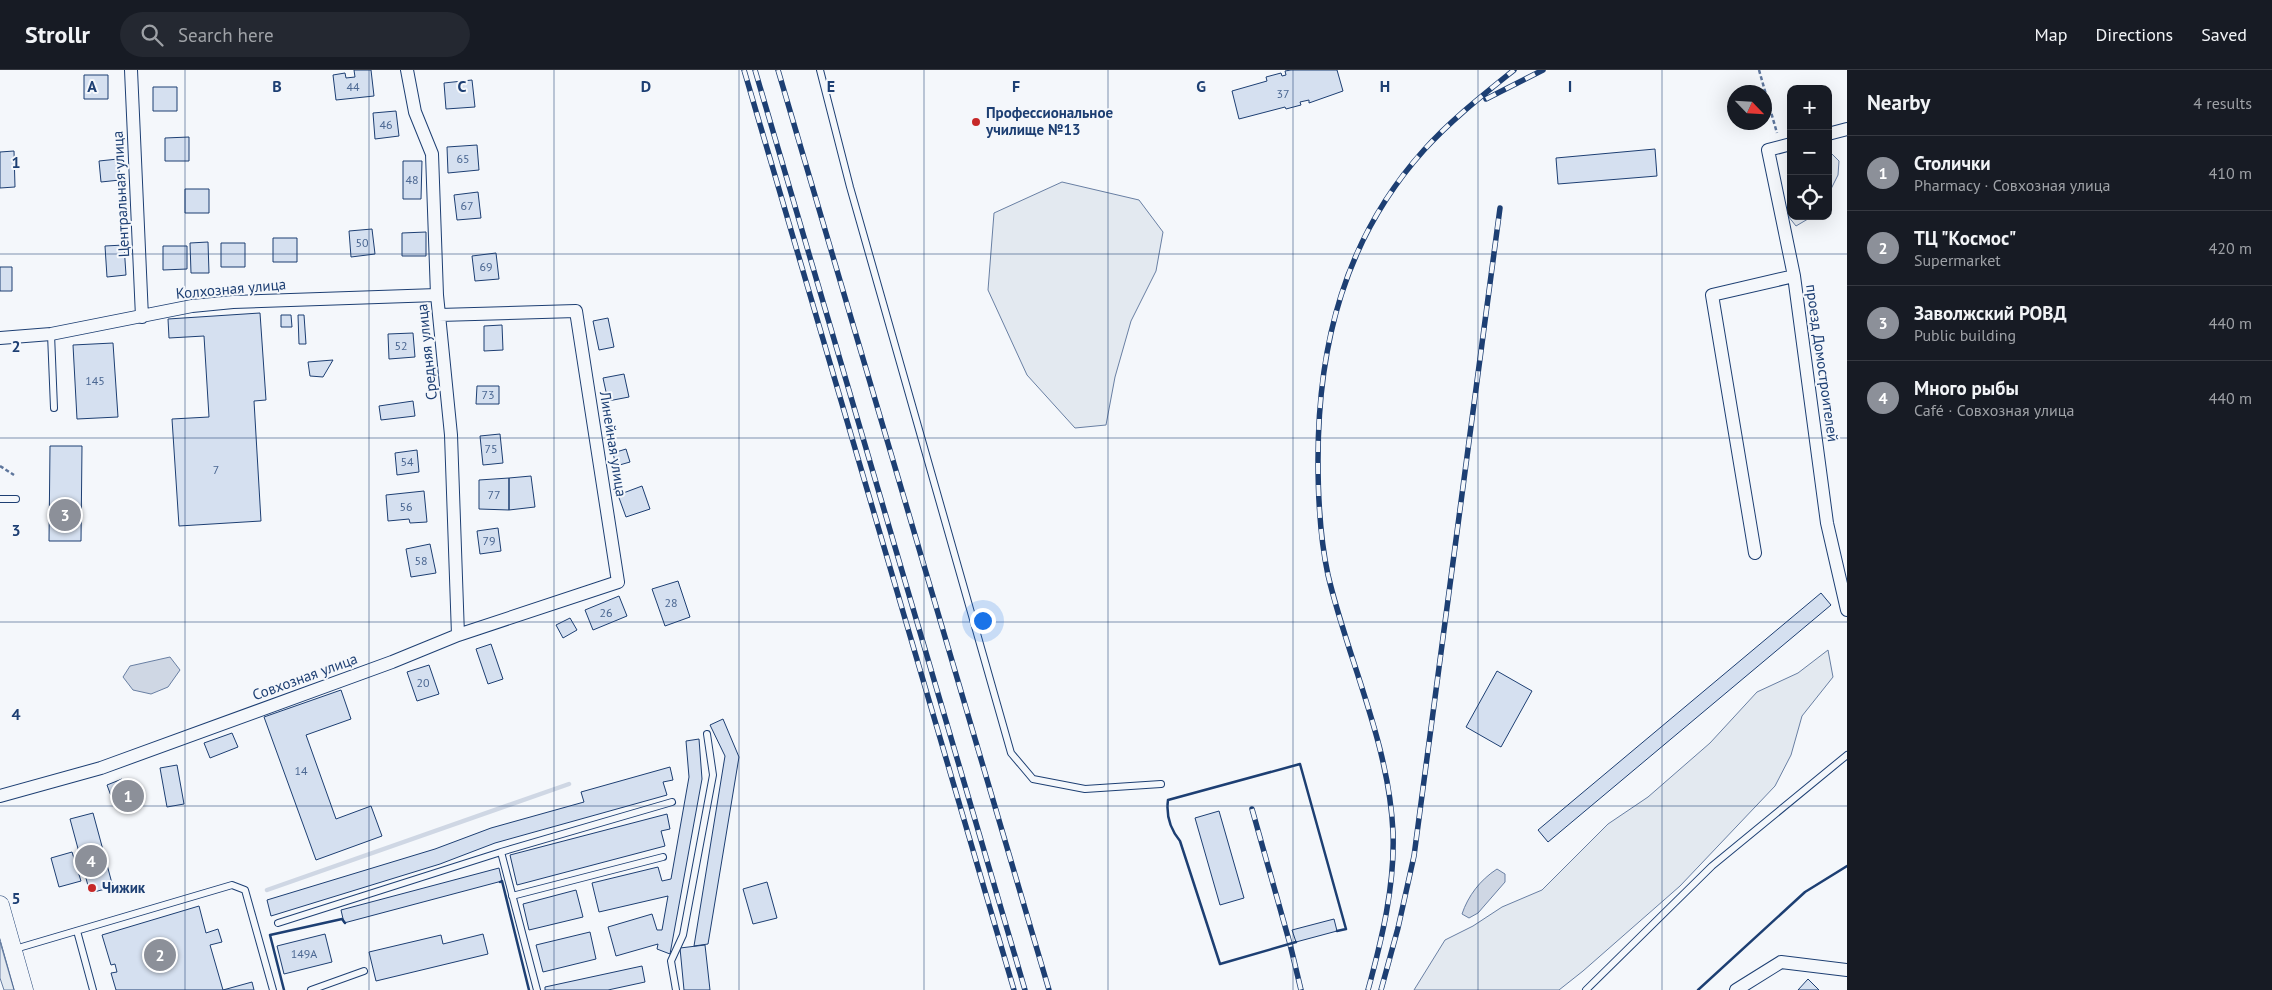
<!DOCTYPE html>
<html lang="en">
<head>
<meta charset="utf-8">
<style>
	body { margin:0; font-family:"PT Sans",sans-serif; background:#242831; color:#f1f3f6 }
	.controls { position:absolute; right:15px; top:15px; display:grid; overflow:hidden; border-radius:10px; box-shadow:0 5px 20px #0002 }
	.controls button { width:45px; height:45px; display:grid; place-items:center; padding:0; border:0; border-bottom:1px solid #363941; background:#171b24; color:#f1f3f6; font:25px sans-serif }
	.compass { position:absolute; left:1727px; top:15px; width:45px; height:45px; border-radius:50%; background:#171b24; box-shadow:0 5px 20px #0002; rotate:115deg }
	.you { position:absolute; left:982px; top:550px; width:18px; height:18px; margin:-12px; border:4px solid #fff; border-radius:50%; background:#1a73e8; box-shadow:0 0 0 8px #1a73e833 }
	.badge { display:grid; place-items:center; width:32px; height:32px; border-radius:50%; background:#8c9099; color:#fff; font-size:16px; font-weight:700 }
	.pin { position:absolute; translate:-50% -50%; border:2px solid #fff; box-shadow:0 1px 5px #0006 }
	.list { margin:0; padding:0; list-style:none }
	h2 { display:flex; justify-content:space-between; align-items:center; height:65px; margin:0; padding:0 20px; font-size:21px }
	h2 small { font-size:16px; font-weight:400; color:#9ea1a6 }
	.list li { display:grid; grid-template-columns:32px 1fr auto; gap:15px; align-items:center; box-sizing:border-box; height:75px; padding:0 20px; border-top:1px solid #363941 }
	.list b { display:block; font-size:19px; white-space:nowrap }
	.list p { margin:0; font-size:16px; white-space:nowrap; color:#9ea1a6 }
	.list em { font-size:16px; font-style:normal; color:#9ea1a6 }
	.icon { flex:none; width:28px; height:28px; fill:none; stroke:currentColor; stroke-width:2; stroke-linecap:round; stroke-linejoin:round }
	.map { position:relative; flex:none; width:1847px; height:920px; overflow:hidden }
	header { display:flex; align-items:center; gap:30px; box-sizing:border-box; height:70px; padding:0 25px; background:#171b24; border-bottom:1px solid #363941 }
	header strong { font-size:24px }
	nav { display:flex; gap:28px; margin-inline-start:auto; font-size:18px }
	.search { width:350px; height:45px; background:#242831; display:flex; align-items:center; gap:12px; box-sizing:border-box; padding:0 18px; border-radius:28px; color:#9ea1a6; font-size:19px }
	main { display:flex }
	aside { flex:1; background:#171b24 }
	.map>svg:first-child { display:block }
	.green { fill:#e3e9f0; stroke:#687fa3 }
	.water { fill:#cfd7e4; stroke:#687fa3 }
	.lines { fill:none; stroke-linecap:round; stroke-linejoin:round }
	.stream { stroke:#cfd7e4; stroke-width:4.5 }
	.building { fill:#d5e0f0; stroke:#1d3f73 }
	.lane-casing { stroke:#1d3f73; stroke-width:8 }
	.street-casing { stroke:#1d3f73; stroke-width:14 }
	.secondary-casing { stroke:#1d3f73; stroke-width:19 }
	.path { stroke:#5e769c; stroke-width:2.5; stroke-dasharray:4 2.5; stroke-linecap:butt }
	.lane { stroke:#f4f7fb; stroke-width:6 }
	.street { stroke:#f4f7fb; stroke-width:12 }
	.secondary { stroke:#f4f7fb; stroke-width:18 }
	.rail-casing { stroke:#1d3f73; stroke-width:5.5 }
	.rail { stroke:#f4f7fb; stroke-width:4; stroke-dasharray:11; stroke-linecap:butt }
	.wall { stroke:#1d3f73; stroke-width:2.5 }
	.grid { fill:none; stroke:#1d3f73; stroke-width:1; stroke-opacity:0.55 }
	.poi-dot { fill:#c62828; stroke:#f4f7fb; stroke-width:2 }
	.labels { text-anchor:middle; stroke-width:4; stroke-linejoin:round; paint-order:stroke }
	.number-label { font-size:12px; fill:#4b6792 }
	.poi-label { font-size:15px; font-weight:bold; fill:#1d3f73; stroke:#f4f7fb; text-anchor:start }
	.street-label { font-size:15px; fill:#1d3f73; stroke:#f4f7fb }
	.grid-label { font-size:16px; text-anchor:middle; font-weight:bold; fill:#1d3f73; stroke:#f4f7fb; stroke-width:4; stroke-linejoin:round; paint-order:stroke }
</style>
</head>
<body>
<header>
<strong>Strollr</strong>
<div class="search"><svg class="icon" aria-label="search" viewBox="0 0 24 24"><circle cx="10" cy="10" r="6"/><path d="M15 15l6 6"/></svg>Search here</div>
<nav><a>Map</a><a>Directions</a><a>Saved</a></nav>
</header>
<main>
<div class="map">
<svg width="1847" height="920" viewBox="0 0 1847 920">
	<rect width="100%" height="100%" fill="#f4f7fb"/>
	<path class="green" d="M1829 81 1839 91 1838 105 1828 125Z
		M1791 102V146H1813L1796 156 1788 146Z
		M1062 112 1139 130 1163 162 1156 201 1131 251 1115 307 1106 355 1075 358 1027 305 988 220 994 143Z
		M1828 580 1833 607 1802 646 1791 685 1775 716 1680 816 1583 901 1559 920H1414L1445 870 1473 856 1502 837 1542 820 1608 754 1648 727 1710 673 1757 622 1798 603Z
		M0 872 14 920H4L0 908Z"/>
	<path class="water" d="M170 587 180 600 168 617 151 624 133 620 123 607 130 596Z
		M1497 799 1505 804V812L1478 843 1469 848 1462 844C1468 826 1480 810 1497 799Z"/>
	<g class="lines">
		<path class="stream" d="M267 820 569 714"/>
	</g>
	<path class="building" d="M354 0H371L374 26 336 30 333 5 345 3 346 8 355 7Z
		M1291 0H1337L1343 21 1309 33V30L1300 32 1301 35 1286 39 1285 37 1239 49 1232 21 1267 11 1266 7 1281 3 1282 6 1286 5 1285 1Z
		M84 5H108V29H84Z
		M472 10 475 37 446 39 444 13Z
		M153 17H177V41H153Z
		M396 41 399 66 375 69 373 43Z
		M189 67V91H165V68Z
		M477 75 479 100 448 103 447 77Z
		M1655 79 1657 106 1558 114 1556 88Z
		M14 81 15 117 0 118V82Z
		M118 89 120 110 101 112 99 91Z
		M403 91H422L421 129H403Z
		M185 119H209V143H185Z
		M478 122 481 148 457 150 454 125Z
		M372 159 375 184 351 187 349 161Z
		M426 162V186H402V163Z
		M273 168H297V192H273Z
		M208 172 209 203H191L190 173Z
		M221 173H245V197H221Z
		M124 175 126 205 107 207 105 176Z
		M163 176H187V199L163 200Z
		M496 183 499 209 475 211 472 186Z
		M0 197H12V221H0Z
		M260 243 266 330 254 331 261 451 179 456 172 349 209 347 204 266 169 268 168 249Z
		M281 245H291L292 257H281Z
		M298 245H304L306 274H299Z
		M608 248 614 277 599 280 593 251Z
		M502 255 503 280 484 281V256Z
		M413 263 415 287 389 289 388 264Z
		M113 273 118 347 77 349 73 275Z
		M333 290 323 307 310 306 308 292Z
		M624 304 629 327 608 331 603 308Z
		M477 316H499V334H476Z
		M413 331 415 346 381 350 379 336Z
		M500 364 503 393 483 395 480 366Z
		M50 376H82L81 471H49Z
		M626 379 630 392 616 396 613 383Z
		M417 380 419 402 397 405 395 383Z
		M531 406 535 437 509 440V408Z
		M509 408V440L479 439V410Z
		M642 416 650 439 626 447 618 425Z
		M424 421 427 452 410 453 409 449 388 451 386 425Z
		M498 458 501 481 480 484 477 461Z
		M430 474 436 503 411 507 406 479Z
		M678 511 690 547 665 556 652 519Z
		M1821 523 1831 535 1548 772 1538 760Z
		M619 526 627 546 593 560 585 540Z
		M570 548 577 560 563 568 556 555Z
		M491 574 503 609 488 614 476 579Z
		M429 595 439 624 417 631 407 602Z
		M1497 601 1532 621 1501 677 1466 657Z
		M341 620 351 649 306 665 336 749 371 736 382 766 316 790 264 647Z
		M723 649 739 687 708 874 694 876 725 686 710 655Z
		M232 663 238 677 210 688 204 673Z
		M699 669 702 709 670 884 657 879 658 874 616 886 608 857 652 844 657 860H662L668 826 599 842 592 813 658 797 662 811 671 809 689 707 686 671Z
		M177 695 184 734 167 737 160 698Z
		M670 697 673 710 663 712 667 725 495 773 440 794 271 846 267 830 435 779 491 758 584 732 581 722Z
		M122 709 129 728 114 734 107 715Z
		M1219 741 1244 828 1220 835 1195 748Z
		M93 743 113 817 90 823 70 749Z
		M667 744 670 759 661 761 665 776 517 815 510 785Z
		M72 782 81 811 59 817 51 788Z
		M499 798 502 811 344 853 341 840Z
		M767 812 777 848 753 854 743 819Z
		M576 820 583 847 529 860 523 834Z
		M199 836 206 863 218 859 222 872 210 875 223 920 252 912 254 920H116L111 903 117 902 115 894 111 895 102 865Z
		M1334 849 1337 861 1296 872 1292 860Z
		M590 862 596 889 543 902 536 875Z
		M325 864 332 892 284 904 277 876Z
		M483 864 488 884 376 911 369 882 441 865 443 874Z
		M705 875 710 920H684L680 878Z
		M642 896 645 912 608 920H545V917Z
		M1808 909 1819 920H1798Z"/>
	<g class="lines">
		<defs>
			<path id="lane" d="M820 0 850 117 1011 683 1033 709 1085 719 1161 714
				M51 264 54 338
				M0 429H16
				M501 782 672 732
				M512 826 663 787
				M278 853 501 782 537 920
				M77 861 93 920
				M15 879 232 815 245 820 273 920
				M311 920 364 901
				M676 920 671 891 683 865 713 705 707 664
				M1586 920 1712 796 1847 685"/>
			<path id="street" d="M131 0 142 247
				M407 0 415 42 432 84 437 225 451 365 458 565
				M1828 64 1847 59
				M1791 74 1768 80 1794 206 1827 453 1847 540
				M0 268 51 264 192 236 233 232 437 225
				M1755 483 1712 225 1794 206
				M0 726 101 698 392 592 458 565 618 512 576 241 439 245
				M1736 920 1781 892 1847 900"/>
			<path id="secondary" d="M0 835 24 920"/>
		</defs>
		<use href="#lane" class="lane-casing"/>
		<use href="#street" class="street-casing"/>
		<use href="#secondary" class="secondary-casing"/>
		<path class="path" d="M1759 0 1777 63
			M0 396 14 405"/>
		<use href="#lane" class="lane"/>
		<use href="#street" class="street"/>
		<use href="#secondary" class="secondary"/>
		<defs>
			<path id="rail" d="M744 0 1014 920
				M755 0 1025 920
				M778 0 1049 920
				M1486 29 1543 0
				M1252 739 1290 874 1301 920
				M1368 920C1382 869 1395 815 1393 762 1389 673 1348 590 1328 505 1320 468 1318 428 1318 390 1318 274 1345 168 1424 80 1451 50 1483 25 1514 0
				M1381 920 1398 858 1414 786 1500 138"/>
		</defs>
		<use href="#rail" class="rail-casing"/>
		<use href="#rail" class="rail"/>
		<path class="wall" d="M500 812 502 811 529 920
			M1296 872 1220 894 1180 771C1170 759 1166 745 1168 730L1300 694 1346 859 1337 861
			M284 920 270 865 342 849 345 853
			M1698 920 1805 822 1847 796"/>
	</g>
	<path class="grid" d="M185 0V920M369 0V920M554 0V920M739 0V920M924 0V920M1108 0V920M1293 0V920M1478 0V920M1662 0V920M0 184H1847M0 368H1847M0 552H1847M0 736H1847"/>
	<g class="poi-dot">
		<circle cx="976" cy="52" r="5"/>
		<circle cx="92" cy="818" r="5"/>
	</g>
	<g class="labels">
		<g class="number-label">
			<text x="353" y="21">44</text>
			<text x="1283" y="28">37</text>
			<text x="386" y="59">46</text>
			<text x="463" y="93">65</text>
			<text x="412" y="114">48</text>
			<text x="467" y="140">67</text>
			<text x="362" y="177">50</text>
			<text x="486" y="201">69</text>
			<text x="401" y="280">52</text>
			<text x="95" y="315">145</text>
			<text x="488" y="329">73</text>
			<text x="491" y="383">75</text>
			<text x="407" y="396">54</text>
			<text x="216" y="404">7</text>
			<text x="494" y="429">77</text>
			<text x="406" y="441">56</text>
			<text x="489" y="475">79</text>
			<text x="421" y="495">58</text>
			<text x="671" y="537">28</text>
			<text x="606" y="547">26</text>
			<text x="423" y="617">20</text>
			<text x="301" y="705">14</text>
			<text x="304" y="888">149А</text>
		</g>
		<g class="poi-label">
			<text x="986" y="48">Профессиональное<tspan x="986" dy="17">училище №13</tspan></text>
			<text x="102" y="823">Чижик</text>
		</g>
		<g class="street-label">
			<text transform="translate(121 124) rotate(-93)" y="5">Центральная улица</text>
			<text transform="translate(231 219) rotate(-5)" y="5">Колхозная улица</text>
			<text transform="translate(427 282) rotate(-96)" y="5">Средняя улица</text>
			<text transform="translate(1822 293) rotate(82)" y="5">проезд Домостроителей</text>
			<text transform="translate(613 374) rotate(81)" y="5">Линейная улица</text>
			<text transform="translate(305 607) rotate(-20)" y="5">Совхозная улица</text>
		</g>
	</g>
	<g class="grid-label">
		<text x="92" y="22">A</text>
		<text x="277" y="22">B</text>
		<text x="462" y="22">C</text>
		<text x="646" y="22">D</text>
		<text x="831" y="22">E</text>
		<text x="1016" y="22">F</text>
		<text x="1201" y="22">G</text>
		<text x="1385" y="22">H</text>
		<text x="1570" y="22">I</text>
		<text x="16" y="98">1</text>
		<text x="16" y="282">2</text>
		<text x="16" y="466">3</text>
		<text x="16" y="650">4</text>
		<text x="16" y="834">5</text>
	</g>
</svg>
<div class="controls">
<button>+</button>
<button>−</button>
<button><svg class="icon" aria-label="locate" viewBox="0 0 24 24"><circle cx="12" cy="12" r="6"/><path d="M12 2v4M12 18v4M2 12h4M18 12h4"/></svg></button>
</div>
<svg class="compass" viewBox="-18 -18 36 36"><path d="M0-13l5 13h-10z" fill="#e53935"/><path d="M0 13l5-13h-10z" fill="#9ea1a6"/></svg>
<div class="you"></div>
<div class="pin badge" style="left:128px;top:726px">1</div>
<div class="pin badge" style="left:160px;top:885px">2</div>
<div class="pin badge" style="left:65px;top:445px">3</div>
<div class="pin badge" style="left:91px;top:791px">4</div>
</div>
<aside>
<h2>Nearby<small>4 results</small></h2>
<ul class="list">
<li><span class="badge">1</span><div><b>Столички</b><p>Pharmacy · Совхозная улица</p></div><em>410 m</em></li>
<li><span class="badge">2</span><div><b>ТЦ &quot;Космос&quot;</b><p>Supermarket</p></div><em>420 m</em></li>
<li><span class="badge">3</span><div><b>Заволжский РОВД</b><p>Public building</p></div><em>440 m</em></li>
<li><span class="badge">4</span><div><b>Много рыбы</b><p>Café · Совхозная улица</p></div><em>440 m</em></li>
</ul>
</aside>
</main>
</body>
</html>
